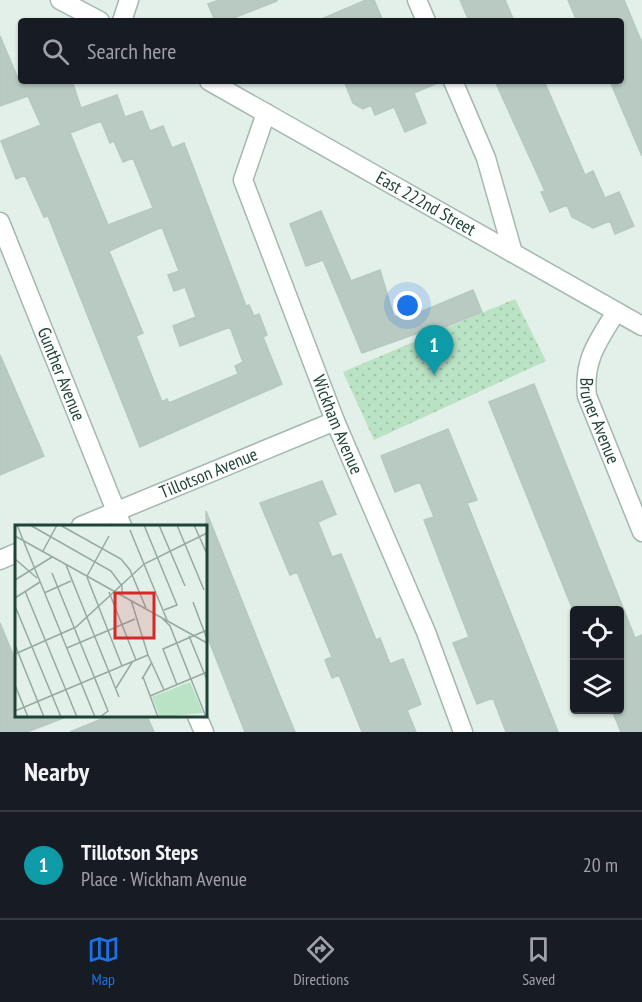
<!DOCTYPE html>
<html lang="en">
<head>
<meta charset="utf-8">
<style>
	body { margin:0; font-family:"PT Sans Narrow",sans-serif; background:#20242c; color:#f1f3f6 }
	.controls { position:absolute; right:18px; bottom:18px; display:grid; overflow:hidden; border-radius:6px; box-shadow:0 2px 4px #0004 }
	.controls button { width:54px; height:54px; display:grid; place-items:center; padding:0; border:0; border-bottom:2px solid #363941; background:#171b24; color:#f1f3f6; font:30px sans-serif }
	.you { position:absolute; left:408px; top:306px; width:21px; height:21px; margin:-15px; border:4px solid #fff; border-radius:50%; background:#1a73e8; box-shadow:0 0 0 9px #1a73e833 }
	.badge { display:grid; place-items:center; width:39px; height:39px; border-radius:50%; background:#1a73e8; color:#fff; font-size:20px; font-weight:700 }
	.pin { position:absolute; translate:-50% -50px; filter:drop-shadow(0 2px 3px #0008) }
	.pin::after { content:''; position:absolute; top:32px; width:21px; height:18px; background:inherit; clip-path:polygon(0 0,100% 0,50% 100%) }
	.list { margin:0; padding:0; list-style:none }
	h2 { display:flex; justify-content:space-between; align-items:center; height:78px; margin:0; padding:0 24px; font-size:26px }
	h2 small { font-size:20px; font-weight:400; color:#9ea1a6 }
	.list li { display:grid; grid-template-columns:39px 1fr auto; gap:18px; align-items:center; box-sizing:border-box; height:108px; padding:0 24px; border-top:2px solid #363941 }
	.list b { display:block; font-size:22px; white-space:nowrap }
	.list p { margin:0; font-size:20px; white-space:nowrap; color:#9ea1a6 }
	.list em { font-size:20px; font-style:normal; color:#9ea1a6 }
	.icon { flex:none; width:33px; height:33px; fill:none; stroke:currentColor; stroke-width:2; stroke-linecap:round; stroke-linejoin:round }
	.map { position:relative; flex:none; width:642px; height:732px; overflow:hidden }
	.search { position:absolute; background:#171b24; box-shadow:0 2px 4px #0004; left:18px; right:18px; top:18px; height:66px; display:flex; align-items:center; gap:15px; box-sizing:border-box; padding:0 21px; border-radius:6px; color:#9ea1a6; font-size:22px }
	.sheet { height:186px; background:#171b24 }
	nav { display:flex; justify-content:space-around; align-items:center; box-sizing:border-box; height:84px; border-top:2px solid #363941; background:#171b24; font-size:16px; color:#9ea1a6 }
	nav a { display:grid; justify-items:center; gap:3px }
	nav .on { color:#1a73e8 }
	.map>svg:first-child { display:block }
	.park { fill:url(#park-dots) }
	.building { fill:#b8cac2; stroke:#b5c9c0; stroke-width:1.5; fill-rule:evenodd }
	.lines { fill:none; stroke-linecap:round; stroke-linejoin:round }
	.minor-casing { stroke:#a5b8b0; stroke-width:21 }
	.minor { stroke:#fff; stroke-width:18 }
	.labels { text-anchor:middle; stroke-width:4.5; stroke-linejoin:round; paint-order:stroke }
	.street-label { font-size:18px; fill:#204338; stroke:#f5faf7 }
	.inset-road { fill:none; stroke:#95aaa2; stroke-width:1.5 }
	.view { fill:#d62828; fill-opacity:0.15; stroke:#d62828; stroke-width:3 }
	.inset-edge { fill:none; stroke:#204338; stroke-width:3 }
</style>
</head>
<body>
<div class="map">
<svg width="642" height="732" viewBox="0 0 642 732">
	<defs>
		<pattern id="park-dots" width="8" height="8" patternUnits="userSpaceOnUse" patternTransform="scale(1.5)"><rect width="8" height="8" fill="#bae2c4"/><path d="M2 2h.1M6 6h.1" fill="none" stroke="#a0c3a9" stroke-width="1.8" stroke-linecap="round"/></pattern>
	</defs>
	<rect width="100%" height="100%" fill="#e3efe9"/>
	<path class="park" d="M515 299 546 361 374 440 343 372Z"/>
	<path class="building" d="M219 0H277V1L226 21H215L208 4Z
		M366 0H374L383 21H317Z
		M460 0H505L514 21H469Z
		M568 0H624L642 43V156L610 81H621V21H577Z
		M0 36 19 81H72L81 108 117 95 125 117 142 111 150 131 163 126 172 148 184 143 246 306 249 305 254 316 259 314 267 335 263 337 282 384 140 447 48 216 44 217 25 175 16 179 1 141 41 125 28 96 0 106ZM101 121 110 143 114 141 123 162 133 158 153 208 108 225 70 133ZM162 227 179 271 168 275 174 291 185 287 196 317 173 326 180 346 230 327 243 362 235 366 238 374 169 403 167 399 162 402 136 336 143 333 109 251Z
		M344 81H442L414 93 426 123 405 132 394 107 375 115 371 105 363 109 353 103Z
		M495 81H544L585 175 593 171 605 198 619 192 634 226 615 234 610 221 593 228 572 217 567 205 550 212 541 192 545 191Z
		M321 211 351 281 380 270 394 317 404 313 406 318 473 290 482 312 433 332 432 328 362 353 323 260 306 266 290 224Z
		M0 355 44 456 0 475Z
		M534 384 635 638 642 635V732H621L612 710H620V610H573L489 402Z
		M448 429 477 500 467 503 558 732H506L493 698 477 704 453 643 469 637 424 520 434 517 420 482 395 492 381 456Z
		M322 481 336 514 318 522 332 557 341 554 376 640 380 638 390 664 403 659 421 704 407 710 416 732H362L339 675 332 678 325 660 332 657 297 572 290 575 260 503Z
		M206 511 280 696 295 732H245L206 633Z
		M0 623 16 662V716L66 717 27 732H0Z
		M109 716H147L154 732H70Z"/>
	<g class="lines">
		<defs>
			<g id="minor">
				<path d="M60 0 100 21"/>
				<path d="M417 0 426 21"/>
				<path d="M122 21 129 0"/>
				<path id="s1" d="M209 81 642 326"/>
				<path d="M453 81 486 158 513 253"/>
				<path id="s2" d="M266 113 243 180 335 421 426 632 463 732"/>
				<path id="s3" d="M0 222 122 526"/>
				<path id="s4" d="M616 312C598 341 583 360 587 396L642 532"/>
				<path id="s5" d="M81 526 335 421"/>
				<path d="M0 560 16 553"/>
				<path d="M197 716 204 732"/>
			</g>
		</defs>
		<use href="#minor" class="minor-casing"/>
		<use href="#minor" class="minor"/>
	</g>
	<g class="labels">
		<g class="street-label">
			<text dy="6" stroke="none"><textPath href="#s1" startOffset="249">East 222nd Street</textPath></text>
			<text dy="6" stroke="none"><textPath href="#s3" startOffset="164">Gunther Avenue</textPath></text>
			<text dy="6" stroke="none"><textPath href="#s4" startOffset="118">Bruner Avenue</textPath></text>
			<text dy="6" stroke="none"><textPath href="#s2" startOffset="333">Wickham Avenue</textPath></text>
			<text dy="6" stroke="none"><textPath href="#s5" startOffset="138">Tillotson Avenue</textPath></text>
		</g>
	</g>
	<g transform="translate(15 525)">
		<rect width="192" height="192" fill="#e3efe9"/>
		<path d="M175 157 188 188 145 192 137 172Z" fill="#bae2c4"/>
		<path class="inset-road" d="M2 0 46 108M15 0 96 46 107 61V70M45 0 106 34 115 45 131 83M129 0 162 80 149 85M144 0 170 61M162 0 189 65M179 0 192 29M115 5 152 95M0 11 192 118M28 26 42 0M0 34 22 53M51 40 104 172M37 48 93 186 85 192M72 51 94 11M72 52 107 141M0 55 37 32M10 66 62 192M94 67 121 135M29 68 56 56M0 73 25 57M116 75 133 130 149 165M178 77 192 114M0 81 46 192M147 93 155 101 191 192M46 109 80 192M174 111 192 155M0 120 29 192M52 123 120 94M0 129 61 102 129 39 192 8M128 152 143 192M127 154 137 137M0 160 13 192M162 160 148 124 192 105M101 163 118 136M135 171 192 147M0 186 133 130"/>
		<path class="view" d="M100 68H139V113H100Z"/>
		<rect width="192" height="192" class="inset-edge"/>
	</g>
</svg>
<div class="controls">
<button><svg class="icon" aria-label="locate" viewBox="0 0 24 24"><circle cx="12" cy="12" r="6"/><path d="M12 2v4M12 18v4M2 12h4M18 12h4"/></svg></button>
<button><svg class="icon" aria-label="layers" viewBox="0 0 24 24"><path d="M12 4l9 5-9 5-9-5zM3 14l9 5 9-5"/></svg></button>
</div>
<div class="you"></div>
<div class="pin badge" style="left:434px;top:375px;background:#0f9aa8">1</div>
<div class="search"><svg class="icon" aria-label="search" viewBox="0 0 24 24"><circle cx="10" cy="10" r="6"/><path d="M15 15l6 6"/></svg>Search here</div>
</div>
<section class="sheet">
<h2>Nearby<small></small></h2>
<ul class="list">
<li><span class="badge" style="background:#0f9aa8">1</span><div><b>Tillotson Steps</b><p>Place · Wickham Avenue</p></div><em>20 m</em></li>
</ul>
</section>
<nav>
<a class="on"><svg class="icon" aria-label="map" viewBox="0 0 24 24"><path d="M3 6l6-2 6 2 6-2v14l-6 2-6-2-6 2zM9 4v14M15 6v14"/></svg>Map</a>
<a><svg class="icon" aria-label="directions" viewBox="0 0 24 24"><path d="M12 3l9 9-9 9-9-9zM9 14v-3h6M13 9l2 2-2 2"/></svg>Directions</a>
<a><svg class="icon" aria-label="saved" viewBox="0 0 24 24"><path d="M7 4h10v16l-5-4-5 4z"/></svg>Saved</a>
</nav>
</body>
</html>
